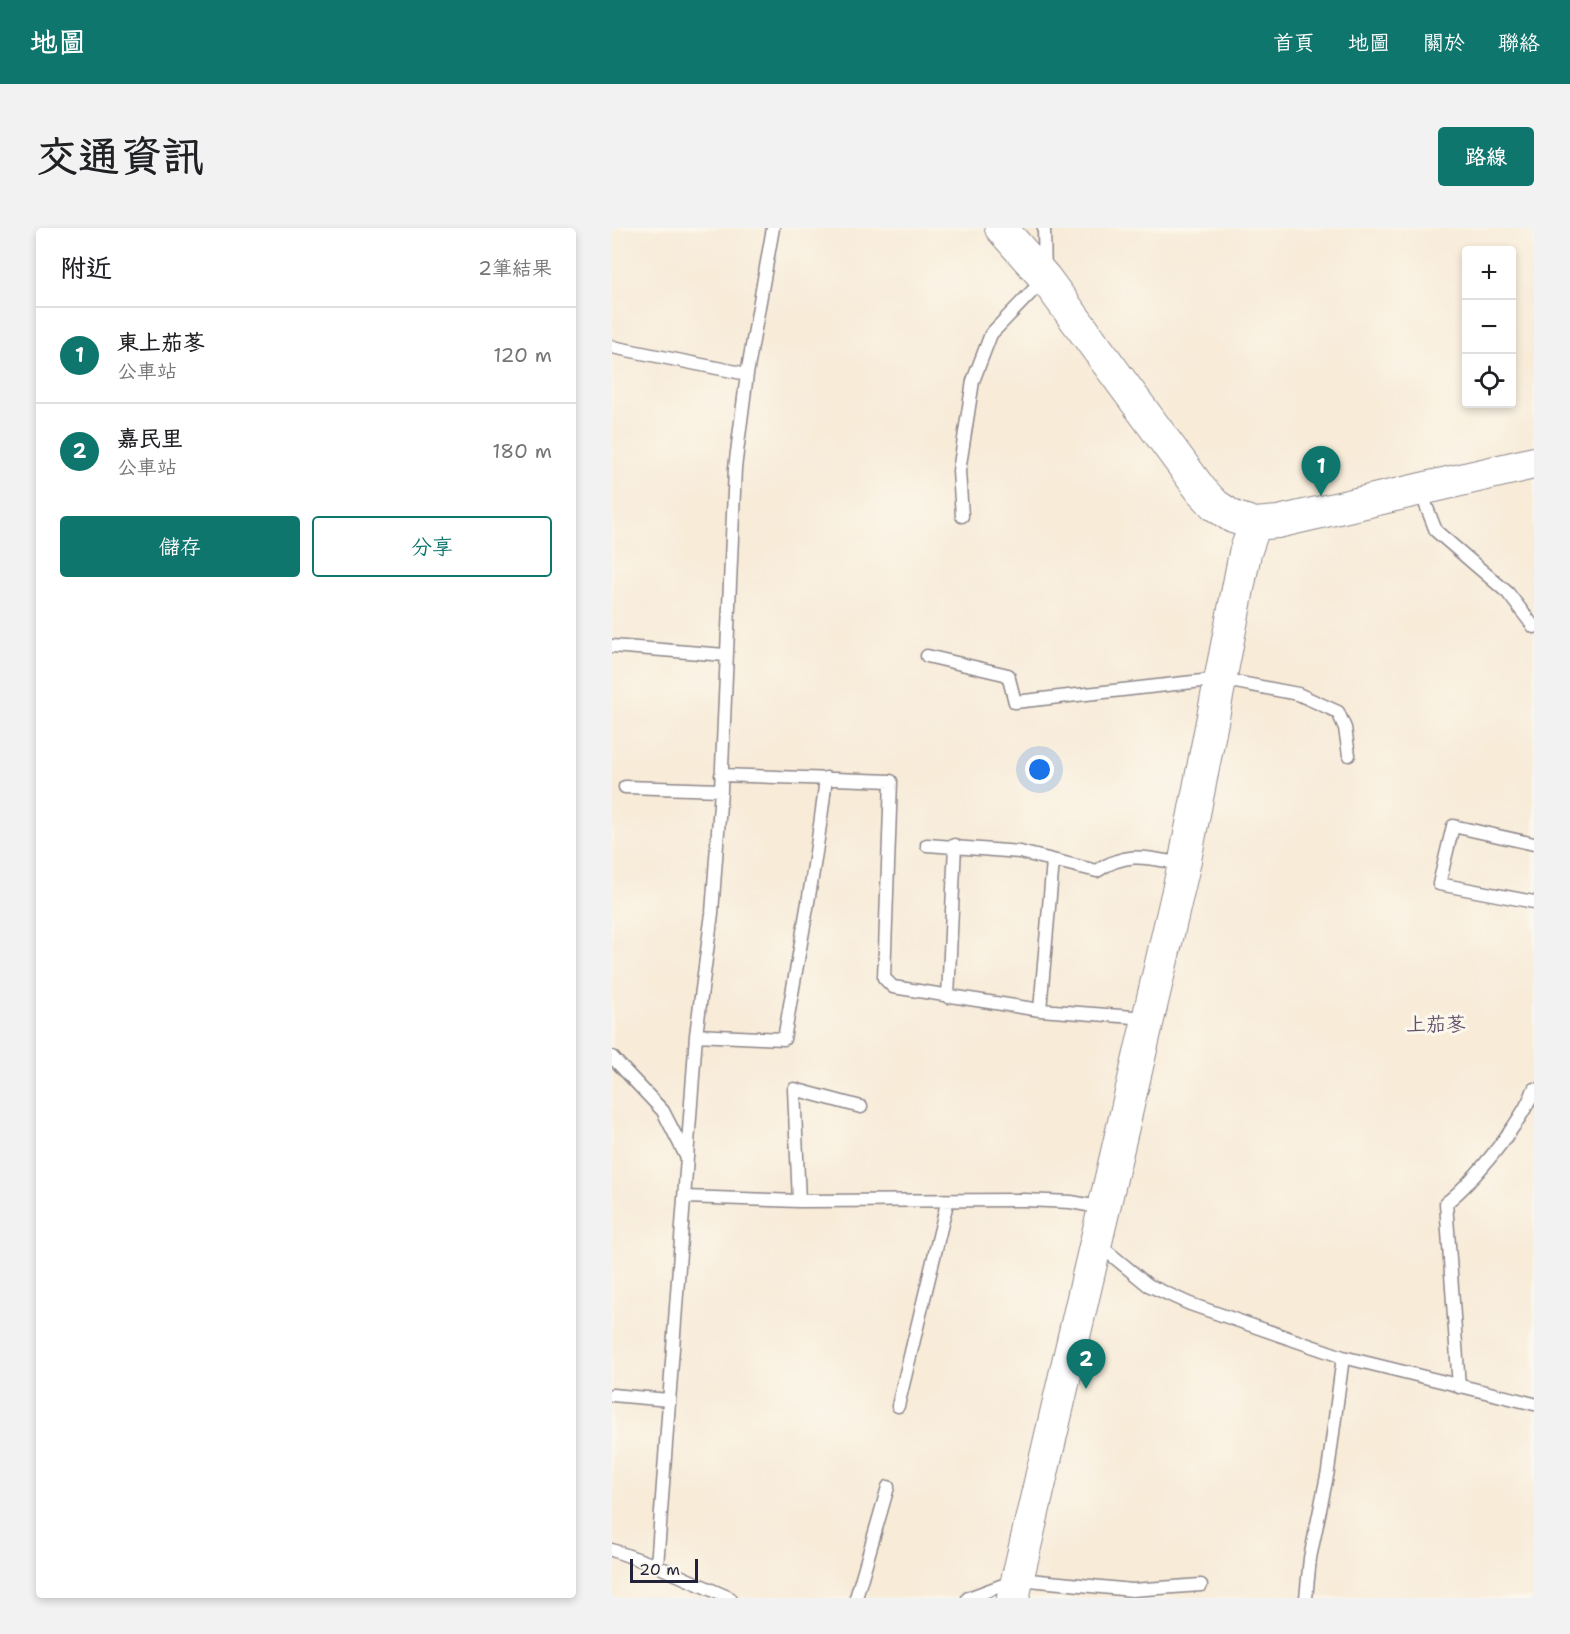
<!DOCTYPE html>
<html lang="zh-TW">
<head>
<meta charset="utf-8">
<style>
	body { margin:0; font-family:"Shantell Sans","LXGW WenKai TC",sans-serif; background:#f2f2f2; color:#202124 }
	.controls { position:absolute; right:18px; top:18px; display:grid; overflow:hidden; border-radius:6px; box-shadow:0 3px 9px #0003 }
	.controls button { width:54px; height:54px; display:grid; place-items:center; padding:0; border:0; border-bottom:2px solid #e0e0e0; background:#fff; color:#202124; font:30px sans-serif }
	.scale { position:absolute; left:18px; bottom:15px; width:68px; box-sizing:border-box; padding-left:6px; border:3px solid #22223b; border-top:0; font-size:16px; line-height:21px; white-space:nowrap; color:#22223b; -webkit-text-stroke:4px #fbf7ec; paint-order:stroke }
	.you { position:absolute; left:428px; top:542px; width:21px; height:21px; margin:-15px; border:4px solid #fff; border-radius:50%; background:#1a73e8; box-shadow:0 0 0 9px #1a73e833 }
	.badge { display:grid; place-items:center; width:39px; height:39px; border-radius:50%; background:#0f766e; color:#fff; font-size:20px; font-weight:700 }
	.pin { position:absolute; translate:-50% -50px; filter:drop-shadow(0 2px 3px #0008) }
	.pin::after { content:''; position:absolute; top:32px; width:21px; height:18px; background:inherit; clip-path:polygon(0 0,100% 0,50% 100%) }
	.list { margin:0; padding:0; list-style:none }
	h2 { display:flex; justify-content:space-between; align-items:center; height:78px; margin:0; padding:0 24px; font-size:26px }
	h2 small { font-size:20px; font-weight:400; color:#757577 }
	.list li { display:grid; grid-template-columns:39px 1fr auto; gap:18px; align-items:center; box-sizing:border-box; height:96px; padding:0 24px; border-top:2px solid #e0e0e0 }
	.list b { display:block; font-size:22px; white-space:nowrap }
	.list p { margin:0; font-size:20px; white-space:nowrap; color:#757577 }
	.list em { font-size:20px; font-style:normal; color:#757577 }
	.actions { display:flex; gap:12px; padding:18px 24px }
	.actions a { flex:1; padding:14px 0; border:2px solid #0f766e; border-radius:6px; text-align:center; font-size:21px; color:#0f766e }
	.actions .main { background:#0f766e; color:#fff }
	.icon { flex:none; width:33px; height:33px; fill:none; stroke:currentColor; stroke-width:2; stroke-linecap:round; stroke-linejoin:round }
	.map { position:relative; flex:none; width:922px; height:1370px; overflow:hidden; border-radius:6px }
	header { display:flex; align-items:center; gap:36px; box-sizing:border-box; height:84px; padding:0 30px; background:#0f766e; color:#fff }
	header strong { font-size:28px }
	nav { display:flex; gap:33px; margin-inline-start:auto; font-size:21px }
	.intro { display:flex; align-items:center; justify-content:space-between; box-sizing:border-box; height:144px; padding:0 36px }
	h1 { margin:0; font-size:42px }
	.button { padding:15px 27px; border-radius:6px; background:#0f766e; color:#fff; font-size:21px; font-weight:700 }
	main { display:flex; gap:36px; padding:0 36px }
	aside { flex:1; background:#fff; border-radius:6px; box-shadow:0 3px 9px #0003 }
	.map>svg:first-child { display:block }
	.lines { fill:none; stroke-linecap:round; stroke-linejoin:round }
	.service-casing { stroke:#8d868a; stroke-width:15 }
	.tertiary-casing { stroke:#8d868a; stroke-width:34 }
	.service { stroke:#fff; stroke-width:12 }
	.tertiary { stroke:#fff; stroke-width:32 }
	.labels { text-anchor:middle; stroke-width:6; stroke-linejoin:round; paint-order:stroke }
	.quarter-label { font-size:20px; fill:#615169; stroke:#fbf7ec }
</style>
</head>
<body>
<header>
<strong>地圖</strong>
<nav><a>首頁</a><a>地圖</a><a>關於</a><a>聯絡</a></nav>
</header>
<div class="intro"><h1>交通資訊</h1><a class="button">路線</a></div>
<main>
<aside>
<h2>附近<small>2筆結果</small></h2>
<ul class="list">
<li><span class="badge">1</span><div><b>東上茄苳</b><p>公車站</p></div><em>120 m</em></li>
<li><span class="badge">2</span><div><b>嘉民里</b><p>公車站</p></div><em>180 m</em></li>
</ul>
<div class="actions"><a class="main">儲存</a><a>分享</a></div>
</aside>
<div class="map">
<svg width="922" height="1370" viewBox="0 0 922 1370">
	<rect width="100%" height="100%" fill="#fbf7ec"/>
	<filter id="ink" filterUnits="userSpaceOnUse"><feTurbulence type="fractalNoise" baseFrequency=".0167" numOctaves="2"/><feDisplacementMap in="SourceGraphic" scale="12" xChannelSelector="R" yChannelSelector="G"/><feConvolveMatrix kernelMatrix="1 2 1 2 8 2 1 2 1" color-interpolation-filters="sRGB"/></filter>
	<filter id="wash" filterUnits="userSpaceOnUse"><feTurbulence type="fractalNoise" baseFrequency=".008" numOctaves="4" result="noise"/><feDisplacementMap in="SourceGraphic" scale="24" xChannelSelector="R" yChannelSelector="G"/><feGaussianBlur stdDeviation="1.35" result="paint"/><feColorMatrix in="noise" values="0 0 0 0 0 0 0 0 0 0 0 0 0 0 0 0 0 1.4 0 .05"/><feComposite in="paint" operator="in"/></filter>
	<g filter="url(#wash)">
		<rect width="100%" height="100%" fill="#f8ebd8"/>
	</g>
	<g filter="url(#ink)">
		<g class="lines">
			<defs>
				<path id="service" d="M0 119 135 146
					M808 262 824 303 896 365 922 399
					M350 288 347 243 361 153 379 106 433 50 432 0
					M0 418 113 427
					M315 428 396 447 403 474 608 451 686 466 726 484 733 500 737 527
					M109 547 279 553 272 750 281 759 428 782 535 790
					M13 559 109 562
					M922 616 841 598 827 656 922 674
					M315 617 408 624 485 643C516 622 536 630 571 636
					M336 769 343 617
					M428 782 441 633
					M84 807 172 811C187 724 204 638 214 550
					M0 829 51 883 74 928
					M73 969 187 973 412 972 459 974 492 980
					M187 973 182 861 249 879
					M486 1016 536 1057 578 1076 731 1129 922 1176
					M847 1159 834 975C861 954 911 893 922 861
					M0 1167 57 1172
					M286 1178 335 975
					M0 1322 45 1338 118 1370
					M45 1338 84 807 100 685 109 562 123 240 135 146 161 0
					M244 1370 276 1259
					M356 1370 407 1351 520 1362 589 1357
					M694 1370 698 1330 716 1243 731 1129"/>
				<path id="tertiary" d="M389 0 433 50 589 262 603 277 621 289 643 296 666 294 922 235
					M401 1370 572 637 633 325 643 296"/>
			</defs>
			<use href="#service" class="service-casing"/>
			<use href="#tertiary" class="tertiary-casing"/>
			<use href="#service" class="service"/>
			<use href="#tertiary" class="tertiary"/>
		</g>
	</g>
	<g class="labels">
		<g class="quarter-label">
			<text x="824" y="803">上茄苳</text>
		</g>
	</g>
</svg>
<div class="controls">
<button>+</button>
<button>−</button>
<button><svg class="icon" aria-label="locate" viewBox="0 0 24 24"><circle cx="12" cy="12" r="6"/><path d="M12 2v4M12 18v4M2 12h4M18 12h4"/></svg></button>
</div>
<div class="scale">20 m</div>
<div class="you"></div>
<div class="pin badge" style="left:709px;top:268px">1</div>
<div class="pin badge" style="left:474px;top:1161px">2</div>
</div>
</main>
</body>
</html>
